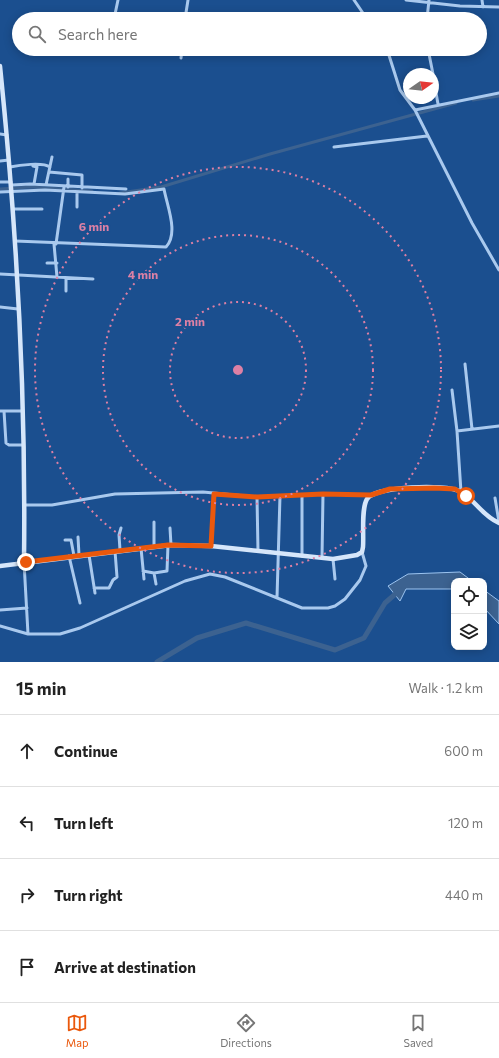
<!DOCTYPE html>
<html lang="en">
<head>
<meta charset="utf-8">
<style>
	body { margin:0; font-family:Commissioner,sans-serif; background:#f6f6f6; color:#222 }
	.controls { position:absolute; right:12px; bottom:12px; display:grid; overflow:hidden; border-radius:8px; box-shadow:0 2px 10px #0003 }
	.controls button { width:36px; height:36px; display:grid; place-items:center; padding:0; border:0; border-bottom:1px solid #e0e0e0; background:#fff; color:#222; font:20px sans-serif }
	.compass { position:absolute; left:403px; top:68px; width:36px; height:36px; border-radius:50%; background:#fff; box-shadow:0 2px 10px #0003; rotate:76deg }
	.stop { position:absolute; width:12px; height:12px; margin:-9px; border:3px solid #ea580c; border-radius:50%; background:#fff }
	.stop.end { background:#ea580c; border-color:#fff; box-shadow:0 1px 4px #0008 }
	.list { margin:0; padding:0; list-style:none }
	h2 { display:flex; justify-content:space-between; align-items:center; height:52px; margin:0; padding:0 16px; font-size:17px }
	h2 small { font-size:13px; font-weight:400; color:#767676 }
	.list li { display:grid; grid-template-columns:26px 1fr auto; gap:12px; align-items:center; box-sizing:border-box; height:72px; padding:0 16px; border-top:1px solid #e0e0e0 }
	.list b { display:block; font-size:15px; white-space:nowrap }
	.list em { font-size:13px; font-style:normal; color:#767676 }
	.icon { flex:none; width:22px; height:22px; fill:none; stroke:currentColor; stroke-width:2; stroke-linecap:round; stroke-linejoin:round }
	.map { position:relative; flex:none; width:499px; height:662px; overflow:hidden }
	.search { position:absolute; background:#fff; box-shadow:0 2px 10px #0003; left:12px; right:12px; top:12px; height:44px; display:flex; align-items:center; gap:10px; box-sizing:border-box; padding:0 14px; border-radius:22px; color:#767676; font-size:15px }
	.sheet { height:340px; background:#fff }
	nav { display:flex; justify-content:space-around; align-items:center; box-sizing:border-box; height:56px; border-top:1px solid #e0e0e0; background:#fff; font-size:11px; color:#767676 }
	nav a { display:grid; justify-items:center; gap:2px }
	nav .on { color:#ea580c }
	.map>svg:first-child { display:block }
	.water { fill:#3c6290; stroke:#9cc4f0 }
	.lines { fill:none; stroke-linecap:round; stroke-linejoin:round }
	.canal { stroke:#3c6290; stroke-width:3 }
	.river { stroke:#3c6290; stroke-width:5 }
	.street { stroke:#a9c9ee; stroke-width:3 }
	.secondary { stroke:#d6e6fa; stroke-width:4.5 }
	.route { stroke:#ea580c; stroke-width:5 }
	.ring { fill:none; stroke:#dd80a5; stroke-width:2; stroke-dasharray:2 4 }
	.centre { fill:#dd80a5; stroke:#1b4f8f; stroke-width:2 }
	.ring-label { font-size:12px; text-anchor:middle; font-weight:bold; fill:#dd80a5; stroke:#1b4f8f; stroke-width:4; stroke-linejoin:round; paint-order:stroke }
</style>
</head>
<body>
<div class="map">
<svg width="499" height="662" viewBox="0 0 499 662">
	<rect width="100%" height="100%" fill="#1b4f8f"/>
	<path class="water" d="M460 572 472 581H454V589H406L400 601 388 586 408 574Z
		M484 590 499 601V624L484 608Z"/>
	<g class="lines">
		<path class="canal" d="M473 100 499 96
			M0 189 30 187 92 191
			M120 193 161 187 270 154 456 103"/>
		<path class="river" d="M157 662 197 638 246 623 335 650 364 638 385 603 400 590"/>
		<path class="street" d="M354 0 367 19
			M406 0 460 6 499 7
			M482 0 483 7
			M114 19 118 0
			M185 19 188 0
			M427 19 429 0
			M387 49 400 90 415 110 472 223 499 270
			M428 49 433 74
			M181 58 182 49
			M433 76 438 104
			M415 110 499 93
			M0 134 7 135
			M334 147 427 136
			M0 161 9 160
			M33 166 37 167 34 184
			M10 167C19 165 43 162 50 167
			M49 172 82 175V188
			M0 182H11
			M12 185 30 184 126 189
			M46 185 52 157
			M68 187V179
			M0 192 45 190 125 194 164 189C167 206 179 233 166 247L15 241
			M77 193V207
			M13 209H42
			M54 244 57 277
			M56 244 64 187
			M47 263H57
			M0 274 93 279
			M66 291V278
			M0 307 18 309
			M465 364 472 429
			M452 390 457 431 461 492
			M0 411H23
			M4 411 6 443 9 445H23
			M457 431 499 426
			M323 494 371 495
			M257 497 258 551
			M495 498 499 522
			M25 505H52L115 494 203 492 257 497 323 494 322 558
			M154 522V547
			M170 528 171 545
			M78 537 79 555
			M65 540H71L74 556
			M211 546 214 494
			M141 548 144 579
			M120 550 119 535 121 528
			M89 555 95 593
			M69 556 80 603
			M302 556V495
			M333 559 335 579
			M24 562 28 634
			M143 571 154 573 167 571 168 545
			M154 573 156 584
			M94 588H109L113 580 117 577 115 551
			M277 598 280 496
			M0 610 27 608
			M0 626 28 634H60L80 628 185 581 210 574 225 577 302 608H328L335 606 345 599 360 580 366 566 362 552"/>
		<path class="secondary" d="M0 66C17 231 26 396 24 562
			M0 566 171 545 211 546 333 559 357 555 362 552 363 547C364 535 361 509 367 499 375 486 446 484 459 491 475 499 481 515 499 523"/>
	</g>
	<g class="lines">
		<path class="route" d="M26 562 168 545 211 546 214 494 257 497 323 494 371 495 390 489 434 488 455 489 466 496"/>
	</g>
	<g class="ring">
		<circle cx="238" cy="370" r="68"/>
		<circle cx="238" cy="370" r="135"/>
		<circle cx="238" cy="370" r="203"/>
	</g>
	<circle cx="238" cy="370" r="6" class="centre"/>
	<g class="ring-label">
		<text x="94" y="231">6 min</text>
		<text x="143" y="279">4 min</text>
		<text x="190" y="326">2 min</text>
	</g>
</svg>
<div class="controls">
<button><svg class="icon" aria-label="locate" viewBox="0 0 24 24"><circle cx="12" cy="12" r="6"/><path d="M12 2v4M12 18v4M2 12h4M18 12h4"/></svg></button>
<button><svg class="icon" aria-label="layers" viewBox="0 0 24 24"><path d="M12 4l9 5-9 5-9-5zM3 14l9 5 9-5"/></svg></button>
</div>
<svg class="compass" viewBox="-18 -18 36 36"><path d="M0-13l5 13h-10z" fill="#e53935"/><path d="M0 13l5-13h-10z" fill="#767676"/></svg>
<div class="stop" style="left:466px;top:496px"></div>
<div class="stop end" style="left:26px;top:562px"></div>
<div class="search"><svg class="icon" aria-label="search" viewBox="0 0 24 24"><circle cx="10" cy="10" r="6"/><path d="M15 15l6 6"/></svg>Search here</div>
</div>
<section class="sheet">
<h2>15 min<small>Walk · 1.2 km</small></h2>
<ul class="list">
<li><svg class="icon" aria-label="ahead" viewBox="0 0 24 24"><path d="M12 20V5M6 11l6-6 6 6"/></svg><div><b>Continue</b></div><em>600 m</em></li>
<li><svg class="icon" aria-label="left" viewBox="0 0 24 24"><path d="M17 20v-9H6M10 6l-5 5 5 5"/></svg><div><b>Turn left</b></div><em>120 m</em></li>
<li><svg class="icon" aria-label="right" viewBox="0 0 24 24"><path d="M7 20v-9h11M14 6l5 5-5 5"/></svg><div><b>Turn right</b></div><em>440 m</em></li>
<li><svg class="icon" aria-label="arrive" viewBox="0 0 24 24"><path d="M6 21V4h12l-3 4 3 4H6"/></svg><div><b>Arrive at destination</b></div></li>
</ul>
</section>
<nav>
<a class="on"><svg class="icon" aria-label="map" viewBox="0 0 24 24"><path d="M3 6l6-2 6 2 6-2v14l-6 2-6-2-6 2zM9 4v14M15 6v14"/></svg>Map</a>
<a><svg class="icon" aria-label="directions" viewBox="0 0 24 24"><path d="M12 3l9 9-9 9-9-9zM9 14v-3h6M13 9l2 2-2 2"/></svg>Directions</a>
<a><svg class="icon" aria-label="saved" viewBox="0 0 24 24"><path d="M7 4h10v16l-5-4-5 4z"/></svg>Saved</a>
</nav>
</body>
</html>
